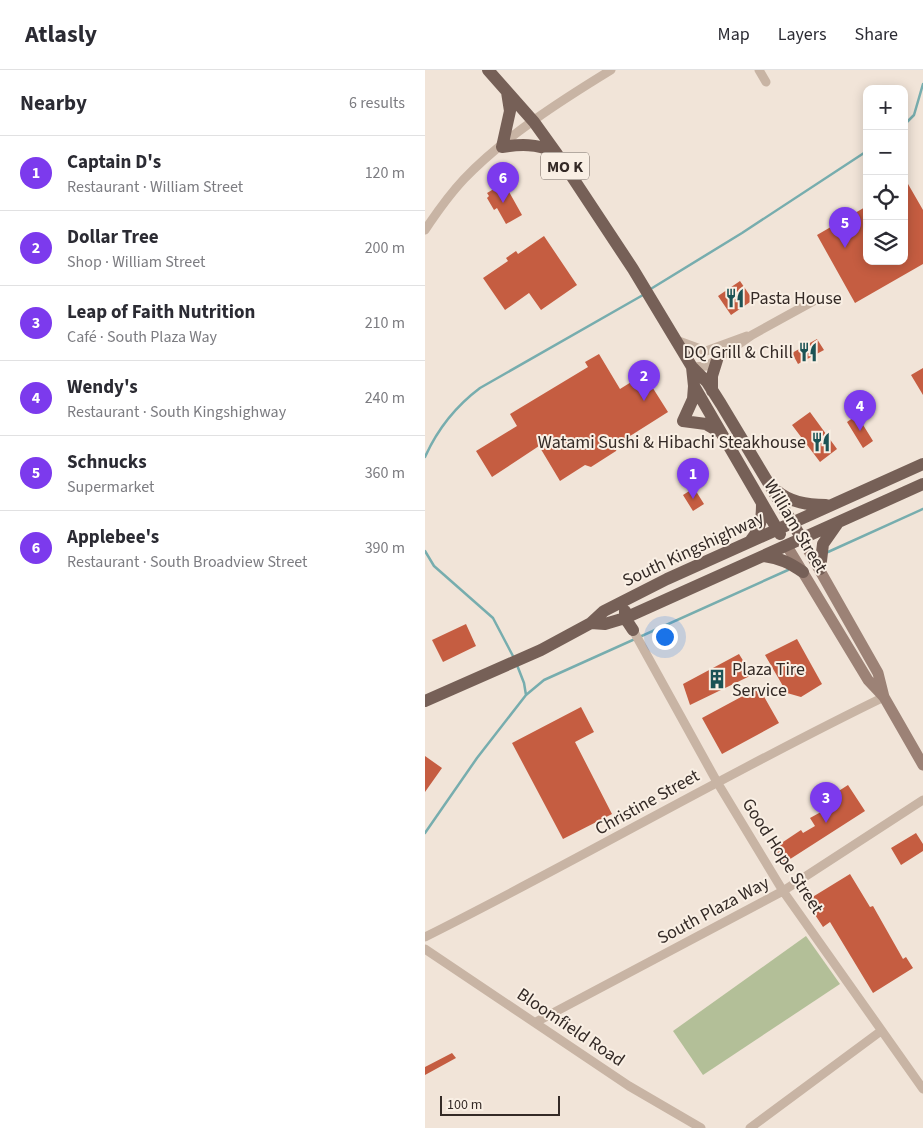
<!DOCTYPE html>
<html lang="en">
<head>
<meta charset="utf-8">
<style>
	body { margin:0; font-family:"Source Sans 3",sans-serif; background:#f7f7f7; color:#2b2b33 }
	.controls { position:absolute; right:15px; top:15px; display:grid; overflow:hidden; border-radius:10px; box-shadow:0 2px 12px #0003 }
	.controls button { width:45px; height:45px; display:grid; place-items:center; padding:0; border:0; border-bottom:1px solid #e1e1e2; background:#fff; color:#2b2b33; font:25px sans-serif }
	.scale { position:absolute; left:15px; bottom:12px; width:120px; box-sizing:border-box; padding-left:5px; border:2px solid #342a26; border-top:0; font-size:14px; line-height:18px; white-space:nowrap; color:#342a26; -webkit-text-stroke:4px #f9efe4; paint-order:stroke }
	.you { position:absolute; left:239px; top:566px; width:18px; height:18px; margin:-12px; border:4px solid #fff; border-radius:50%; background:#1a73e8; box-shadow:0 0 0 8px #1a73e833 }
	.badge { display:grid; place-items:center; width:32px; height:32px; border-radius:50%; background:#7c3aed; color:#fff; font-size:16px; font-weight:700 }
	.pin { position:absolute; translate:-50% -41px; filter:drop-shadow(0 1px 2px #0008) }
	.pin::after { content:''; position:absolute; top:26px; width:18px; height:15px; background:inherit; clip-path:polygon(0 0,100% 0,50% 100%) }
	.list { margin:0; padding:0; list-style:none }
	h2 { display:flex; justify-content:space-between; align-items:center; height:65px; margin:0; padding:0 20px; font-size:21px }
	h2 small { font-size:16px; font-weight:400; color:#7c7c81 }
	.list li { display:grid; grid-template-columns:32px 1fr auto; gap:15px; align-items:center; box-sizing:border-box; height:75px; padding:0 20px; border-top:1px solid #e1e1e2 }
	.list b { display:block; font-size:19px; white-space:nowrap }
	.list p { margin:0; font-size:16px; white-space:nowrap; color:#7c7c81 }
	.list em { font-size:16px; font-style:normal; color:#7c7c81 }
	.icon { flex:none; width:28px; height:28px; fill:none; stroke:currentColor; stroke-width:2; stroke-linecap:round; stroke-linejoin:round }
	.map { position:relative; flex:none; width:498px; height:1058px; overflow:hidden }
	header { display:flex; align-items:center; gap:30px; box-sizing:border-box; height:70px; padding:0 25px; background:#fff; border-bottom:1px solid #e1e1e2 }
	header strong { font-size:24px }
	nav { display:flex; gap:28px; margin-inline-start:auto; font-size:18px }
	main { display:flex }
	aside { flex:1; background:#fff }
	.map>svg:first-child { display:block }
	.green { fill:#b3bf98 }
	.lines { fill:none; stroke-linecap:round; stroke-linejoin:round }
	.stream { stroke:#77adae; stroke-width:2.5 }
	.building { fill:#c55d41 }
	.street { stroke:#c8b4a4; stroke-width:9 }
	.secondary { stroke:#9c8276; stroke-width:11 }
	.primary { stroke:#766057; stroke-width:12 }
	.labels { text-anchor:middle; stroke-width:4; stroke-linejoin:round; paint-order:stroke }
	.shield { fill:#f9efe4; stroke:#6f655f; stroke-width:1 }
	.shield-label { font-size:16px; font-weight:bold; fill:#342a26 }
	.poi-label { font-size:18px; fill:#342a26; stroke:#f9efe4; text-anchor:start }
	.street-label { font-size:18px; fill:#342a26; stroke:#f9efe4 }
</style>
</head>
<body>
<header>
<strong>Atlasly</strong>
<nav><a>Map</a><a>Layers</a><a>Share</a></nav>
</header>
<main>
<aside>
<h2>Nearby<small>6 results</small></h2>
<ul class="list">
<li><span class="badge">1</span><div><b>Captain D's</b><p>Restaurant · William Street</p></div><em>120 m</em></li>
<li><span class="badge">2</span><div><b>Dollar Tree</b><p>Shop · William Street</p></div><em>200 m</em></li>
<li><span class="badge">3</span><div><b>Leap of Faith Nutrition</b><p>Café · South Plaza Way</p></div><em>210 m</em></li>
<li><span class="badge">4</span><div><b>Wendy's</b><p>Restaurant · South Kingshighway</p></div><em>240 m</em></li>
<li><span class="badge">5</span><div><b>Schnucks</b><p>Supermarket</p></div><em>360 m</em></li>
<li><span class="badge">6</span><div><b>Applebee's</b><p>Restaurant · South Broadview Street</p></div><em>390 m</em></li>
</ul>
</aside>
<div class="map">
<svg width="498" height="1058" viewBox="0 0 498 1058">
	<rect width="100%" height="100%" fill="#f1e4d8"/>
	<path class="green" d="M381 866 415 914 278 1005 248 961Z"/>
	<g class="lines">
		<path class="stream" d="M479 55 489 45 498 14
			M224 220 317 163 442 81
			M0 387C13 358 31 336 55 318L218 225
			M0 481 9 496 68 548 89 588
			M403 482 498 439
			M101 625 119 610 363 500
			M0 763 52 688 101 625 99 613 92 595"/>
	</g>
	<path class="building" d="M479 107 498 140V194L430 233 392 165 442 136V191H479Z
		M79 113 97 145 81 154 72 138 69 140 62 128 64 126 62 123Z
		M119 166 152 215 116 240 104 223 80 240 58 208 83 191 81 188 91 181 93 184Z
		M315 211 328 230 306 245 293 226Z
		M392 269 399 280 373 294 367 283Z
		M174 284 195 319 219 304 243 342 194 373 191 381 166 397 160 395 135 411 114 376 67 407 51 381 92 356 85 344 163 297 160 292Z
		M498 298V325L486 305Z
		M385 342 412 379 395 392 367 355Z
		M432 345 448 371 438 378 422 352Z
		M269 418 279 434 268 441 258 425Z
		M41 554 51 576 18 592 7 570Z
		M372 569 397 614 376 627 362 623 340 585Z
		M314 584 327 605 265 635 258 614Z
		M329 620 337 623 354 653 297 684 277 648Z
		M156 637 169 662 150 672 187 744 138 769 87 673Z
		M0 686 17 698 0 722Z
		M423 715 440 741 359 793 349 778 376 760 378 763 390 756 385 748 414 732 409 724Z
		M491 763 498 774V781L476 795 466 778Z
		M425 804 445 837 448 836 478 889 481 887 488 898 448 923 405 852 398 857 381 831Z
		M27 983 31 988 0 1005V997Z"/>
	<g class="lines">
		<path class="street" d="M334 0 341 12
			M0 160C12 142 24 125 39 109 79 67 137 30 186 0
			M251 270 281 281 322 266
			M267 297 282 296 327 265 394 228
			M208 560 292 712 358 821 498 1019
			M0 867C154 790 304 702 459 627
			M0 879 204 1016 276 1058
			M111 952 358 821 498 730
			M325 1058 456 961"/>
		<path class="secondary" d="M362 476 443 610 459 627 453 603 377 469
			M459 627 498 695"/>
		<path class="primary" d="M63 0 109 52 132 84 208 199 267 297 282 312 296 334 377 469
			M82 22 85 41 77 77C96 74 111 74 129 81
			M267 297 269 316 355 464
			M287 321V306L292 290
			M258 351 281 354 293 361
			M258 351 268 329 269 316
			M352 421C366 433 384 435 401 435
			M326 470C336 458 337 449 337 433
			M339 486C355 488 365 493 378 502
			M395 499 398 474 412 454
			M200 541V548L208 560
			M166 553 180 554 200 548 498 414
			M0 631 116 580 166 553 179 541 242 509 498 394"/>
	</g>
	<defs>
		<symbol id="restaurant-bare" viewBox="-9 -9 18 18"><path d="M-5-6h1v4h1v-4h1v4h1v-4h1v5L-1.5 .5V6h-2V.5L-5-1ZM5-6V6H3V1.5H1.5Q1.5-4 5-6Z" fill="#1c5355" stroke="#f9efe4" stroke-width="2.5" paint-order="stroke"/></symbol>
		<symbol id="building-bare" viewBox="-9 -9 18 18"><path d="M-4-6H4V6H1V3H-1V6H-4ZM-2.5-4.3h1.7v1.8h-1.7ZM.8-4.3h1.7v1.8H.8ZM-2.5-1h1.7V.8h-1.7ZM.8-1h1.7V.8H.8Z" fill="#1c5355" stroke="#f9efe4" stroke-width="2.5" paint-order="stroke"/></symbol>
	</defs>
	<g fill-rule="evenodd">
		<use href="#restaurant-bare" x="296" y="214" width="28" height="28"/>
		<use href="#restaurant-bare" x="369" y="268" width="28" height="28"/>
		<use href="#restaurant-bare" x="382" y="358" width="28" height="28"/>
		<use href="#building-bare" x="278" y="595" width="28" height="28"/>
	</g>
	<g class="labels">
		<rect class="shield" x="116" y="82.5" width="48" height="27" rx="4"/>
		<g class="shield-label">
			<text x="140" y="102">MO K</text>
		</g>
		<g class="poi-label">
			<text x="325" y="234">Pasta House</text>
			<text x="368" y="288" text-anchor="end">DQ Grill &amp; Chill</text>
			<text x="381" y="378" text-anchor="end">Watami Sushi &amp; Hibachi Steakhouse</text>
			<text x="307" y="605">Plaza Tire<tspan x="307" dy="21">Service</tspan></text>
		</g>
		<g class="street-label">
			<text transform="translate(371 456) rotate(59)" y="6">William Street</text>
			<text transform="translate(268 479) rotate(-25)" y="6">South Kingshighway</text>
			<text transform="translate(222 732) rotate(-29)" y="6">Christine Street</text>
			<text transform="translate(358 786) rotate(57)" y="6">Good Hope Street</text>
			<text transform="translate(288 840) rotate(-28)" y="6">South Plaza Way</text>
			<text transform="translate(146 957) rotate(34)" y="6">Bloomfield Road</text>
		</g>
	</g>
</svg>
<div class="controls">
<button>+</button>
<button>−</button>
<button><svg class="icon" aria-label="locate" viewBox="0 0 24 24"><circle cx="12" cy="12" r="6"/><path d="M12 2v4M12 18v4M2 12h4M18 12h4"/></svg></button>
<button><svg class="icon" aria-label="layers" viewBox="0 0 24 24"><path d="M12 4l9 5-9 5-9-5zM3 14l9 5 9-5"/></svg></button>
</div>
<div class="scale">100 m</div>
<div class="you"></div>
<div class="pin badge" style="left:268px;top:429px">1</div>
<div class="pin badge" style="left:219px;top:331px">2</div>
<div class="pin badge" style="left:401px;top:753px">3</div>
<div class="pin badge" style="left:435px;top:361px">4</div>
<div class="pin badge" style="left:420px;top:178px">5</div>
<div class="pin badge" style="left:78px;top:133px">6</div>
</div>
</main>
</body>
</html>
